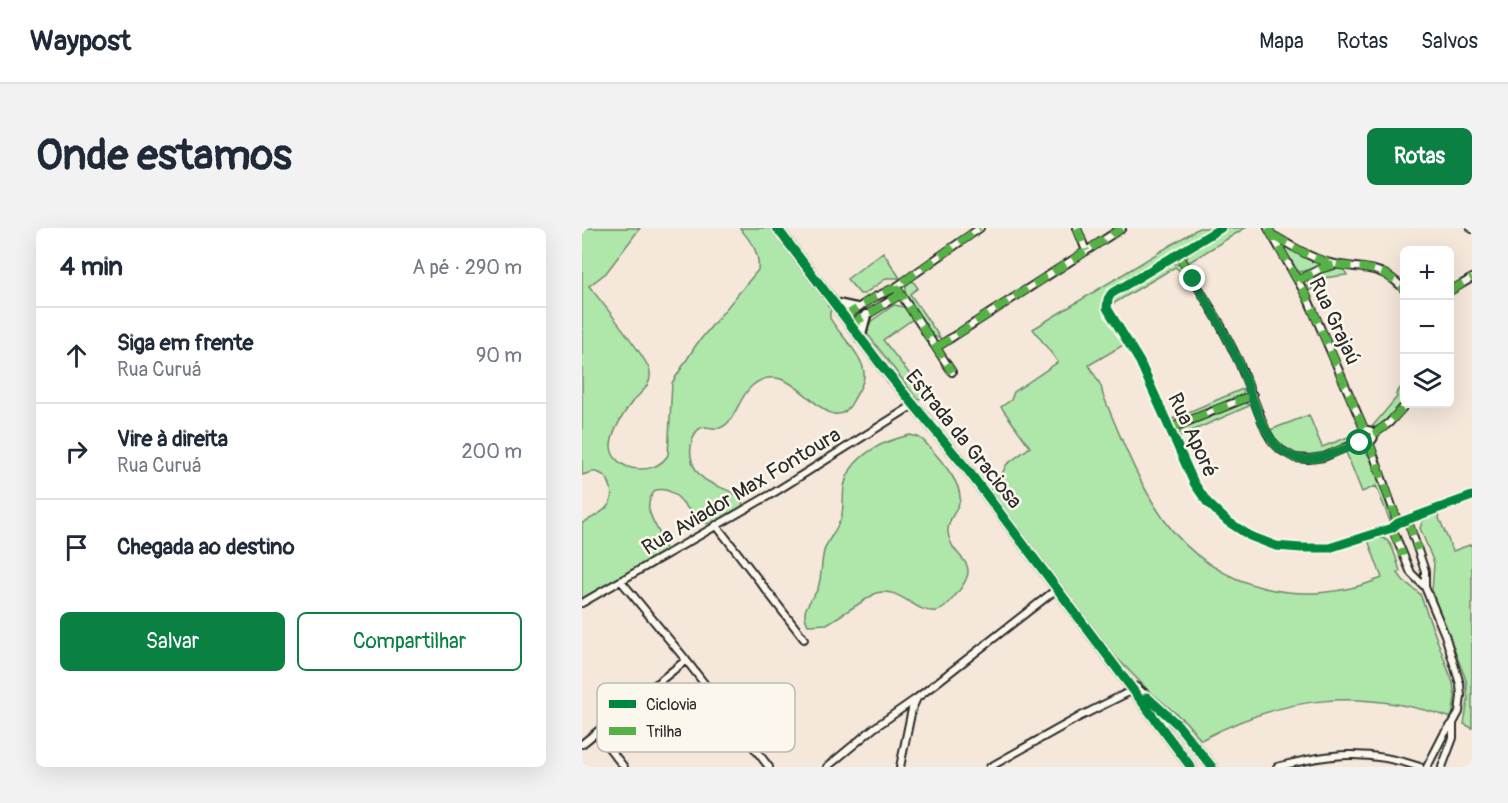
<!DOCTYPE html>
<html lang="pt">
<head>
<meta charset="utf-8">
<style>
	body { margin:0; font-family:Pangolin,sans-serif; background:#f2f2f3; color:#1f2937 }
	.controls { position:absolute; right:18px; top:18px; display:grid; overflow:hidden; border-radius:9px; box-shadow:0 6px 24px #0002 }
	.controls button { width:54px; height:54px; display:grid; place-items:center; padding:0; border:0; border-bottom:2px solid #e0e1e3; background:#fff; color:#1f2937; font:30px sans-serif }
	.stop { position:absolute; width:18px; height:18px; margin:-14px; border:4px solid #0b8043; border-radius:50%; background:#fff }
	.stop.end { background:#0b8043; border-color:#fff; box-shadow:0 2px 6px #0008 }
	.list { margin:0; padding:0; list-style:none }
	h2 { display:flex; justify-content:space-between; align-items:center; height:78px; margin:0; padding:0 24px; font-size:26px }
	h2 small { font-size:20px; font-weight:400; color:#747a83 }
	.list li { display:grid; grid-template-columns:39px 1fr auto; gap:18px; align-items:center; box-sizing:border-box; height:96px; padding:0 24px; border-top:2px solid #e0e1e3 }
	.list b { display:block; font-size:22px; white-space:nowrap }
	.list p { margin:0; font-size:20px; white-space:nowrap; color:#747a83 }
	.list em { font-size:20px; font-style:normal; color:#747a83 }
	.actions { display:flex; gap:12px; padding:18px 24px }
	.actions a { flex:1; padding:14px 0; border:2px solid #0b8043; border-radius:9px; text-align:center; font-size:21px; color:#0b8043 }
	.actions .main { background:#0b8043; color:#fff }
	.icon { flex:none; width:33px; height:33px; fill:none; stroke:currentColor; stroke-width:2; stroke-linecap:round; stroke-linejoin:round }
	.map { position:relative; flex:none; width:890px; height:539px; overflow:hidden; border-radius:9px }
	header { display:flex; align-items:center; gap:36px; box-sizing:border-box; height:84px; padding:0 30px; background:#fff; border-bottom:2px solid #e0e1e3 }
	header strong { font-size:28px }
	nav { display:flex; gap:33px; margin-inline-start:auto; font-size:21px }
	.intro { display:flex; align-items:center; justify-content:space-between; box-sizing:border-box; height:144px; padding:0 36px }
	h1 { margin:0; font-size:42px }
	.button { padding:15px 27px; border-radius:9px; background:#0b8043; color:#fff; font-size:21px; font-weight:700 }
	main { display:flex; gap:36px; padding:0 36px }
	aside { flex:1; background:#fff; border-radius:9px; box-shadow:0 6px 24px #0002 }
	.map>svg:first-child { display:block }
	.green { fill:#afe6a9; stroke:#6d886a; stroke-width:1.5 }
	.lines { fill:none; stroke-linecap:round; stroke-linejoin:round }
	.minor-casing { stroke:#2b2b2b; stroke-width:10 }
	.secondary-casing { stroke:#2b2b2b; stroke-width:13 }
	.minor { stroke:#fbf7ec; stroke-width:6 }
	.secondary { stroke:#fbf7ec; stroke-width:8 }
	.quiet { stroke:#56b246; stroke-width:8; stroke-dasharray:15 8; stroke-linecap:butt }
	.cycleway-casing { stroke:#fbf7ec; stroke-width:13 }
	.cycleway { stroke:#00873e; stroke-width:9 }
	.route { stroke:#0b8043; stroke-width:8 }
	.labels { text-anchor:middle; stroke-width:5; stroke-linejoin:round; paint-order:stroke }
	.street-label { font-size:21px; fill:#2b2b2b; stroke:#fbf7ec }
	.key { fill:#fbf7ec; stroke:#bdbab2; stroke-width:1.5 }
	.key-label { font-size:16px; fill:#2b2b2b }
</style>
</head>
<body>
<header>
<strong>Waypost</strong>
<nav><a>Mapa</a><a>Rotas</a><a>Salvos</a></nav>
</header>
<div class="intro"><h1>Onde estamos</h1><a class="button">Rotas</a></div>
<main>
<aside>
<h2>4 min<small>A pé · 290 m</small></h2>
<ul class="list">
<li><svg class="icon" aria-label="ahead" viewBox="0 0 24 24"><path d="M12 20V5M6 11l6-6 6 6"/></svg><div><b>Siga em frente</b><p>Rua Curuá</p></div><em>90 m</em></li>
<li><svg class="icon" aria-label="right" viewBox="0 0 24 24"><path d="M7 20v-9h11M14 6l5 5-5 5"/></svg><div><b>Vire à direita</b><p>Rua Curuá</p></div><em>200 m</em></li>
<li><svg class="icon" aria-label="arrive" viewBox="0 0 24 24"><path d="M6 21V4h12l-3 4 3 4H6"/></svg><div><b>Chegada ao destino</b></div></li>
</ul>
<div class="actions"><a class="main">Salvar</a><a>Compartilhar</a></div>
</aside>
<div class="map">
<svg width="890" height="539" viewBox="0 0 890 539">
	<rect width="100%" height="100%" fill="#f5e7da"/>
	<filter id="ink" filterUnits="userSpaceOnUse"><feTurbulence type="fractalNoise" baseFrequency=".0167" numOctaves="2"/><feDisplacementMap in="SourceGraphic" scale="12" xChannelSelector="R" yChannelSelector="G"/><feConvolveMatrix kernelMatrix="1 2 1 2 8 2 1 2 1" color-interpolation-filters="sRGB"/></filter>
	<g filter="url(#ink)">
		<path class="green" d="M0 0H58L24 45 7 58C18 72 67 132 68 144 70 158 58 165 50 174 42 185 29 205 29 219 31 243 72 250 86 227L90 155 114 117 176 42C178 24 169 14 158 0H195L252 77 248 84V90C256 106 284 129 282 148 282 156 275 165 271 173 250 215 220 144 186 150 156 155 156 197 137 200 132 201 128 199 123 199 109 200 107 223 110 233 119 263 150 255 161 275L159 281C151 285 142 293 134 295 106 301 103 257 74 262 53 284 84 301 83 326L79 333 71 339 0 378V295C8 291 19 286 25 279 34 268 29 247 14 244 9 243 5 246 0 247Z
			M617 0H631L532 60C510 76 532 99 543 116L507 137 519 158 521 167C539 210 556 255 583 293 633 363 723 382 800 350L786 312C810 302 812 325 818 343L816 345 821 352 838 366 871 455 873 469 870 490C777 460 704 467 619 512L604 494 565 461 532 427 407 263 416 256 424 237 448 219 419 179 429 172 432 164 476 134 451 101Z
			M645 0H663L606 35 605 30 608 23Z
			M704 19 727 30 745 36 718 44 714 41 702 21Z
			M301 24 318 50H305L282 66H278L265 51Z
			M588 35 598 37 608 51 603 55 599 44 593 39 529 77 530 71 535 67Z
			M761 40 765 47 741 50 742 55 726 63V53C734 43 749 41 761 40Z
			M330 52 336 60 328 66 359 111 349 107 323 68 324 57Z
			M312 77 322 79 331 91 301 112 344 167 336 172 284 104 288 94Z
			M822 155V172L820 176 801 197 789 200 815 169 814 166Z
			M663 160 660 167 655 170 600 193 590 191Z
			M663 175 669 177 596 209 598 204 603 199Z
			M727 187 740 219 777 205 775 211C769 216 761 218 753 221 726 232 703 230 688 202Z
			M328 207 336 209 342 213C353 226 384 257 377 275 373 286 365 293 366 305 370 334 405 331 372 369 368 374 362 382 355 383 332 386 319 358 294 365L245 396 226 397C217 380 230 374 236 360 240 348 239 335 242 323 246 310 258 299 260 286 263 268 258 259 269 241 282 222 306 212 328 207Z
			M778 220C792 225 804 269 809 284L808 293 794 258 780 264 764 224Z
			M855 285 871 323 890 316V500L882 496 886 472 884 452 850 364 852 335 838 300 841 292Z"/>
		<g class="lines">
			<defs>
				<path id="minor" d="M495 0 504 23
					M639 0 529 66 526 71 525 80 558 134 612 255 625 274 645 293 668 308 694 318 719 320H747L810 300 816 295 890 268
					M686 0 725 69 783 203
					M889 0 890 1
					M692 8C712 19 731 32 753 36 783 42 798 36 822 61
					M596 26 636 92 657 134 684 203 690 213 699 222 713 230 727 231 742 229 781 212
					M717 52 738 41 752 37
					M314 59 370 144
					M868 63 890 50
					M262 89 291 70 314 59 398 0
					M268 97 319 66
					M355 119 540 0
					M589 200 671 167
					M780 208a6 6 0 1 1 12 0a6 6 0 1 1-12 0Z
					M792 206 807 195 824 176
					M787 214 816 295
					M826 293 843 343V359L863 407 878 456 879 468 877 484 871 495 862 506 845 539
					M134 297 222 411
					M810 300 829 345 843 359
					M39 353 104 432 187 539
					M0 375 193 264 333 176
					M15 505 42 539
					M0 516 104 432
					M245 539 292 500 335 470 476 360
					M318 539 330 481 335 470
					M408 539 499 488 553 461
					M695 539C748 525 785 521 838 539
					M860 539 871 510V496"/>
				<path id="secondary" d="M195 0 302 141 385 241 609 539
					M251 75 274 80
					M278 110 284 87
					M554 460 596 497 630 539"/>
			</defs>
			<use href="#minor" class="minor-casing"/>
			<use href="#secondary" class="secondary-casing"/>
			<use href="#minor" class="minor"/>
			<use href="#secondary" class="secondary"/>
			<path class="quiet" d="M495 0 504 23
				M686 0 725 69 783 203
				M889 0 890 1
				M692 8C712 19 731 32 753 36 783 42 798 36 822 61
				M596 26 636 92 657 134 684 203 690 213 699 222 713 230 727 231 742 229 781 212
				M717 52 738 41 754 36
				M314 59 370 144
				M868 63 890 50
				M262 89 291 70 314 59 398 0
				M268 97 319 66
				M355 119 540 0
				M589 200 671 167
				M792 206 807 195 824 176
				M787 214 816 295
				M826 293 836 322
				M810 300 821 328"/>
			<defs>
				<path id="cycleway" d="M195 0 302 141 385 241 609 539
					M639 0 529 66 526 71 525 80 558 134 612 255 625 274 645 293 668 308 694 318 719 320H747L810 300 816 295 890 268
					M565 469 596 497 630 539"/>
			</defs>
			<use href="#cycleway" class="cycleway-casing"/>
			<use href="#cycleway" class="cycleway"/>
		</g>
	</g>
	<g class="lines" filter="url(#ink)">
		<path class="route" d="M611 51C629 80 646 109 659 140 668 161 677 195 690 212 695 220 703 226 712 229 733 237 758 222 778 215"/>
	</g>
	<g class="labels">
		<g class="street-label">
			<text transform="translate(753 93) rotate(65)" y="7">Rua Grajaú</text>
			<text transform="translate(611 207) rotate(65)" y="7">Rua Aporé</text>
			<text transform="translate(382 211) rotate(51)" y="7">Estrada da Graciosa</text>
			<text transform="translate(159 263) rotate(-31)" y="7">Rua Aviador Max Fontoura</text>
		</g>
	</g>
	<rect x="15" y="455" width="198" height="69" rx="9" class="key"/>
	<rect x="27" y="472" width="27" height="8" fill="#00873e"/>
	<rect x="27" y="499" width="27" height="8" fill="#56b246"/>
	<g class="key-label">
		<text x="64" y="482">Ciclovia</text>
		<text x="64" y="509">Trilha</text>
	</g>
</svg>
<div class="controls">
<button>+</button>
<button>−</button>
<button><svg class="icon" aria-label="layers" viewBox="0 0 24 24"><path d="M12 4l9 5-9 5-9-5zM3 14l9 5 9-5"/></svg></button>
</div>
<div class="stop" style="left:778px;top:215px"></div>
<div class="stop end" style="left:611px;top:51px"></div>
</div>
</main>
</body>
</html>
